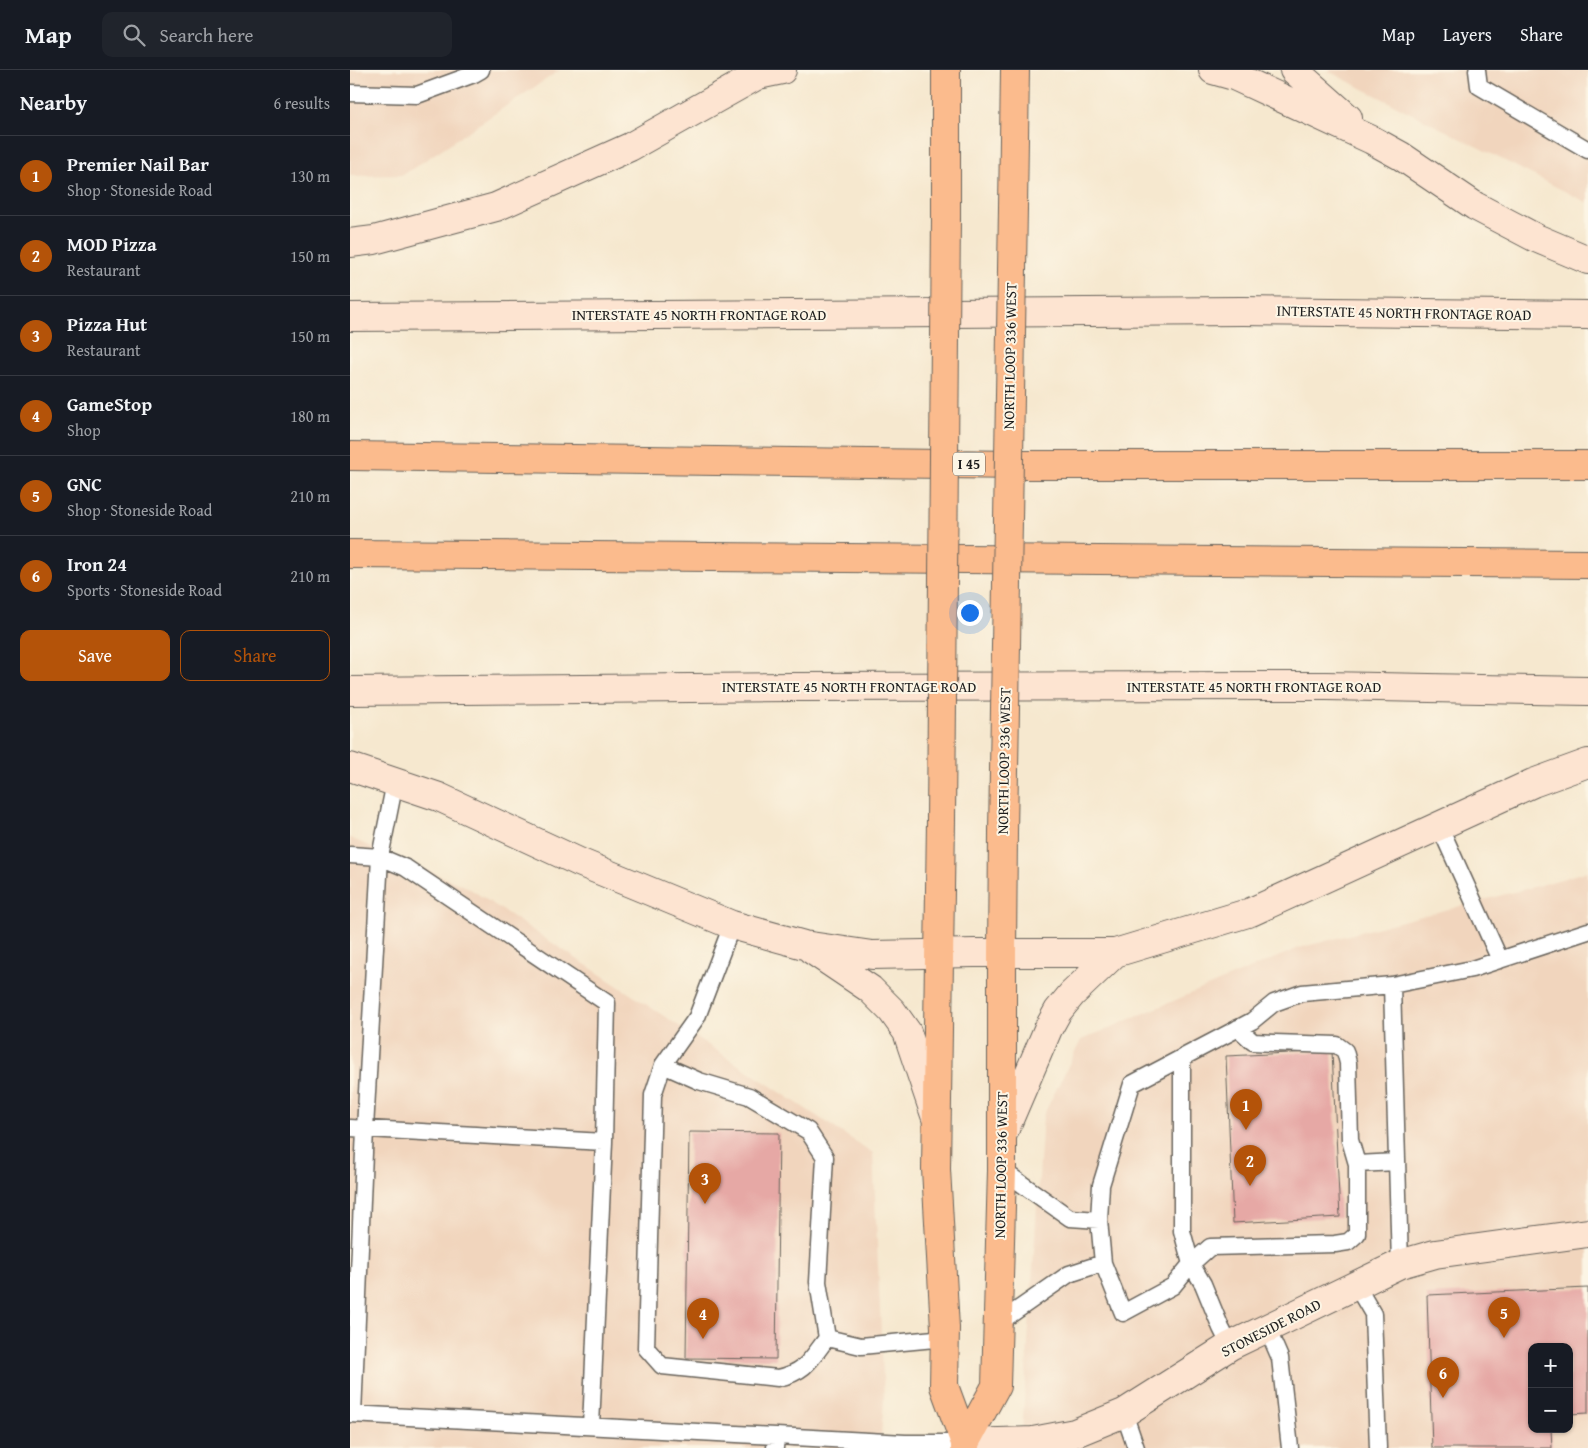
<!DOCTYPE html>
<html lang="en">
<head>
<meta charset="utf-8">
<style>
	body { margin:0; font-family:"Gentium Book Plus",serif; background:#20242c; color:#f1f3f6 }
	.controls { position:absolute; right:15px; bottom:15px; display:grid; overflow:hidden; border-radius:10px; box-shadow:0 1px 4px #0004 }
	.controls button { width:45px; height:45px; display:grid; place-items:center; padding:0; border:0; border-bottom:1px solid #363941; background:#171b24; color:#f1f3f6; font:25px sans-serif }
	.you { position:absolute; left:619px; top:542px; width:18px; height:18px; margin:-12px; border:4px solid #fff; border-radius:50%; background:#1a73e8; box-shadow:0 0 0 8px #1a73e833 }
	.badge { display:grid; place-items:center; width:32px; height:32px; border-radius:50%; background:#b45309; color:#fff; font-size:16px; font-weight:700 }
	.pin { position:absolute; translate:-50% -41px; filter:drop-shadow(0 1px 2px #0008) }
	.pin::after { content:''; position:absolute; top:26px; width:18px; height:15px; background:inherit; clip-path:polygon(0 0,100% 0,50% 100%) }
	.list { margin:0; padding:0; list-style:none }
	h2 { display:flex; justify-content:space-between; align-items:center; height:65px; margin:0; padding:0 20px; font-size:21px }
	h2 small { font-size:16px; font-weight:400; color:#9ea1a6 }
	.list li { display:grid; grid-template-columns:32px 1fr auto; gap:15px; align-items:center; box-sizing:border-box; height:80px; padding:0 20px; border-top:1px solid #363941 }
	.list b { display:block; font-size:19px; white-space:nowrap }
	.list p { margin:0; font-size:16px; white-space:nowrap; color:#9ea1a6 }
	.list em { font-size:16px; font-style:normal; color:#9ea1a6 }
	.actions { display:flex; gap:10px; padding:15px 20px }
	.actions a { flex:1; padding:11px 0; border:1px solid #b45309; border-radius:10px; text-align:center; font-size:18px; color:#b45309 }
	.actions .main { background:#b45309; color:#fff }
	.icon { flex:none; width:28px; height:28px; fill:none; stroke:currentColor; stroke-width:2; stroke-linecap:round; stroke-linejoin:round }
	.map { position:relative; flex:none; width:1238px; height:1378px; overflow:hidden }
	header { display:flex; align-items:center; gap:30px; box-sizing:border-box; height:70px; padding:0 25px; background:#171b24; border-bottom:1px solid #363941 }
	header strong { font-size:24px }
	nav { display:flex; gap:28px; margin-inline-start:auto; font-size:18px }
	.search { width:350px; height:45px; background:#20242c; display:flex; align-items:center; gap:12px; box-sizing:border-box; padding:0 18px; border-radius:10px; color:#9ea1a6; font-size:19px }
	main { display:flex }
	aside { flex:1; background:#171b24 }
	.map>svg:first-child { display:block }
	.built { fill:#f1d5bd; fill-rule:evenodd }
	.building { fill:#e6a8a5 }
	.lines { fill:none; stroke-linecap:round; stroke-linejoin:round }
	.lane-casing { stroke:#68635b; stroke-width:19 }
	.secondary-casing { stroke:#68635b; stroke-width:30 }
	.primary-casing { stroke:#68635b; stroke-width:30 }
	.highway-casing { stroke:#68635b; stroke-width:30 }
	.lane { stroke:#fff; stroke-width:16 }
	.secondary { stroke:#fde4d1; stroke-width:28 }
	.primary { stroke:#fbbb8d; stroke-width:28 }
	.highway { stroke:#fbbb8d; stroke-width:28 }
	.primary-bridge-casing { stroke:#68635b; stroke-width:30; stroke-linecap:butt }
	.primary-bridge { stroke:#fbbb8d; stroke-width:28 }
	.labels { text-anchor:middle; stroke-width:4; stroke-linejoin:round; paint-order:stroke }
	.shield { fill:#fcf5e5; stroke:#5f5d58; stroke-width:1 }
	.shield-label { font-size:14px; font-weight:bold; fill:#1c1c1c }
	.street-label { font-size:15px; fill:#1c1c1c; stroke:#fcf5e5 }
</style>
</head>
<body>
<header>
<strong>Map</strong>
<div class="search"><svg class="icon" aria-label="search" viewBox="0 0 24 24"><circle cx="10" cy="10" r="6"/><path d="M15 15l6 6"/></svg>Search here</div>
<nav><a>Map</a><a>Layers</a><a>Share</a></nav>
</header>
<main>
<aside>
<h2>Nearby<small>6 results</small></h2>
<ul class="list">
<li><span class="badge">1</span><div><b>Premier Nail Bar</b><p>Shop · Stoneside Road</p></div><em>130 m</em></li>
<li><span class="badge">2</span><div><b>MOD Pizza</b><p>Restaurant</p></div><em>150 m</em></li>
<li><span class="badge">3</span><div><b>Pizza Hut</b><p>Restaurant</p></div><em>150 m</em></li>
<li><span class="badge">4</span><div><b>GameStop</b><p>Shop</p></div><em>180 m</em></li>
<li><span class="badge">5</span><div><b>GNC</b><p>Shop · Stoneside Road</p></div><em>210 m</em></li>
<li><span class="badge">6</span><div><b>Iron 24</b><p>Sports · Stoneside Road</p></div><em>210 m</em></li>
</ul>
<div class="actions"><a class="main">Save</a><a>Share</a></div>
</aside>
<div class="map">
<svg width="1238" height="1378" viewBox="0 0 1238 1378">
	<rect width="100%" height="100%" fill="#fcf5e5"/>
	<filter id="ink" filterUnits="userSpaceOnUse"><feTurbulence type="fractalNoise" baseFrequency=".02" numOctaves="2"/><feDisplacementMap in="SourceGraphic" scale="10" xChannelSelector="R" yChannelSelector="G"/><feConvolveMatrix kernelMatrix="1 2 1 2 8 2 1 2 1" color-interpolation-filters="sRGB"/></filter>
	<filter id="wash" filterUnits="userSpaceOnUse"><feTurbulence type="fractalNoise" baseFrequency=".0096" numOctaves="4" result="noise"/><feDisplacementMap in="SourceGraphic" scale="20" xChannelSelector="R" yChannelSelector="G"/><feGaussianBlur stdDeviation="1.12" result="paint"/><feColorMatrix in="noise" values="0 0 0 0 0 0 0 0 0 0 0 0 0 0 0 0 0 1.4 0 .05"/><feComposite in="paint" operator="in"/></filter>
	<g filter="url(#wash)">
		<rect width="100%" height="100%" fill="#f6e8cf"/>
		<path class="built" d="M0 0H210L53 105 0 106Z
			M976 0H1238V133Z
			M0 768 117 817 523 1083 534 1330 530 1378H0Z
			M1238 801V1378H671L693 1046 731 970 949 878 1191 815ZM1182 1277H1219V1359H1182Z"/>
		<g id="blocks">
			<path class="building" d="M982 981 990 1147 883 1153 876 986Z
				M339 1062 429 1063 426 1289 336 1288Z
				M1238 1218V1343L1219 1344V1277H1182V1359H1201L1202 1378H1082L1077 1225Z"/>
		</g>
	</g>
	<g filter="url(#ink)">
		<use href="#blocks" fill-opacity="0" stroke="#68635b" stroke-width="1"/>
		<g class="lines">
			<defs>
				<path id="lane" d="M1127 0 1129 16 1238 80
					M0 23 67 25 124 4 131 0
					M1089 755 1150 890
					M0 785 30 787 56 798 257 933 254 1072 241 1356
					M382 855 347 947 313 995 349 1011 399 1026 458 1061 475 1087 468 1212 477 1268 511 1276 595 1268
					M1042 915 1050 1194
					M888 958 903 972 924 973 987 975 995 981 998 993 1000 1070 1007 1094
					M832 988V1161L841 1194 853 1214 871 1258 880 1276
					M313 995 303 1025 296 1278 312 1296 428 1308C456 1302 461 1289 477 1268
					M0 1058 254 1072
					M1047 1092 1007 1094V1164L998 1172 985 1174 860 1177 841 1194 823 1216 773 1243 753 1193 749 1150 751 1115 782 1014 902 951 924 933 952 923 1042 915 1122 899 1238 861
					M652 1100 720 1148 749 1150
					M1006 1215 1023 1244 1028 1378
					M647 1254 719 1204 753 1193
					M917 1258 930 1288 940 1378
					M774 1343 786 1378
					M0 1344 426 1366
					M3 1344 15 1059 30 787 45 712
					M425 1378 426 1366 555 1373H615"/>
				<path id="secondary" d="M863 0 884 6 1022 70 1051 86 1125 136 1186 168 1238 190
					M944 0 998 48
					M0 173 24 170 146 137 280 77 408 5 432 0
					M0 247 893 241 1238 245
					M0 621 444 617 976 616 1238 621
					M0 697 89 727 229 792 382 855 454 875 522 885 624 883H765L901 842 1183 713 1238 693
					M462 880 520 919 542 941 557 962 585 1045
					M652 1066 698 959 708 941 722 924 765 883
					M615 1373 683 1371 725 1363 774 1343 880 1276 1050 1194 1085 1184 1238 1163"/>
				<path id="primary" d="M663 137 665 0
					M596 147V0
					M591 750 586 1099 595 1258 594 1316 615 1373V1378
					M615 1373 646 1316 652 1100V883L653 763"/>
				<path id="highway" d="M0 386 669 395H1238
					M0 484 1238 494"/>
			</defs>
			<use href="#lane" class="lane-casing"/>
			<use href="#secondary" class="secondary-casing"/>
			<use href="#primary" class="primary-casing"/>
			<use href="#highway" class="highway-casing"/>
			<use href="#lane" class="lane"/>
			<use href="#secondary" class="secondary"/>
			<use href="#primary" class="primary"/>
			<use href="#highway" class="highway"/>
			<defs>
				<path id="primary-bridge" d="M591 750 596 147
					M653 763 663 137"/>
			</defs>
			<use href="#primary-bridge" class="primary-bridge-casing"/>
			<use href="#primary-bridge" class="primary-bridge"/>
		</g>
	</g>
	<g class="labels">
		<rect class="shield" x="603" y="382.5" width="32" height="23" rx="4"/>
		<g class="shield-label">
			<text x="619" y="399">I 45</text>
		</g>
		<g class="street-label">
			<text transform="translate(1054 243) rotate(1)" y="5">INTERSTATE 45 NORTH FRONTAGE ROAD</text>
			<text x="349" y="250">INTERSTATE 45 NORTH FRONTAGE ROAD</text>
			<text transform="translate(660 286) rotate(-89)" y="5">NORTH LOOP 336 WEST</text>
			<text x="499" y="622">INTERSTATE 45 NORTH FRONTAGE ROAD</text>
			<text x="904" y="622">INTERSTATE 45 NORTH FRONTAGE ROAD</text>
			<text transform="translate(654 691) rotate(-89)" y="5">NORTH LOOP 336 WEST</text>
			<text transform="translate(651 1095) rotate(-89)" y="5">NORTH LOOP 336 WEST</text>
			<text transform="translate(921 1258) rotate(-27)" y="5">STONESIDE ROAD</text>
		</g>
	</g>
</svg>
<div class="controls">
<button>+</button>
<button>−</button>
</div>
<div class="you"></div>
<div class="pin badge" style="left:896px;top:1060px">1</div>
<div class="pin badge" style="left:900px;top:1116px">2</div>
<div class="pin badge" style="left:355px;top:1134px">3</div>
<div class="pin badge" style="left:353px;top:1269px">4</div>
<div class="pin badge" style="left:1154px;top:1268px">5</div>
<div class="pin badge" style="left:1093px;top:1328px">6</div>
</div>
</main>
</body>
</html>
